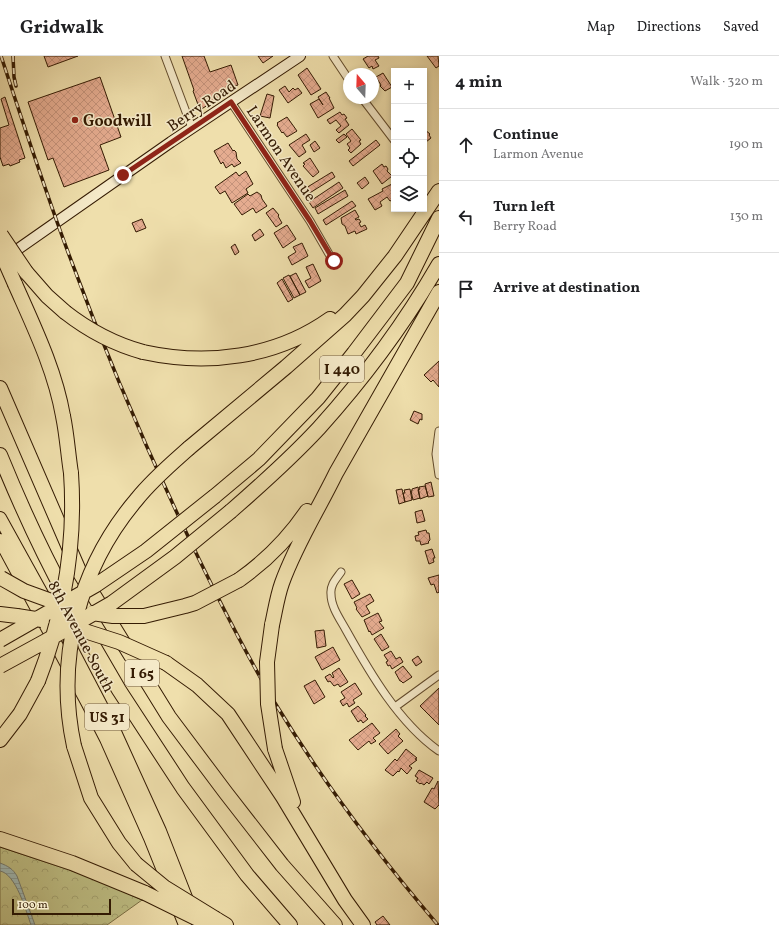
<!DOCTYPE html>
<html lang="en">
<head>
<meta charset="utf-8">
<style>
	body { margin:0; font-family:Vollkorn,serif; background:#f6f6f6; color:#202124 }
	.controls { position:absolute; right:12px; top:12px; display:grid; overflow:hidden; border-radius:0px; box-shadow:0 2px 6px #0003 }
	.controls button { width:36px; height:36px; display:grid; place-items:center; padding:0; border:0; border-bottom:1px solid #e0e0e0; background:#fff; color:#202124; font:20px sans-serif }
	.compass { position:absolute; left:343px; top:12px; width:36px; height:36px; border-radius:50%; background:#fff; box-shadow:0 2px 6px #0003; rotate:341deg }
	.scale { position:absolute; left:12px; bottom:10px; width:99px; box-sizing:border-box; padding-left:4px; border:2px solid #341b03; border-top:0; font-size:11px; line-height:14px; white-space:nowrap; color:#341b03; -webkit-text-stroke:3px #f5eac9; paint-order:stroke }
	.stop { position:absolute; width:12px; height:12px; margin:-9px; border:3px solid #8f2418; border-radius:50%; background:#fff }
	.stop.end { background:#8f2418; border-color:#fff; box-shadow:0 1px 4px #0008 }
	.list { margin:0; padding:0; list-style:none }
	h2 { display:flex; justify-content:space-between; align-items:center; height:52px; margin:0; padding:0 16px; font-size:17px }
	h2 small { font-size:13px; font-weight:400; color:#757577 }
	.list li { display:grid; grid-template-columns:26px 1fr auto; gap:12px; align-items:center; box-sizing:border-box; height:72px; padding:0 16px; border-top:1px solid #e0e0e0 }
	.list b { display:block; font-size:15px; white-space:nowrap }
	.list p { margin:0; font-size:13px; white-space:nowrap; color:#757577 }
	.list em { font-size:13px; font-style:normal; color:#757577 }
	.icon { flex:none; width:22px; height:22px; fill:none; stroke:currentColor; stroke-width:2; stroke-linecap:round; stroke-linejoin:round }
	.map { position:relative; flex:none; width:439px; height:869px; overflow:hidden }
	header { display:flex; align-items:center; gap:24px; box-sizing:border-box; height:56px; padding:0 20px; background:#fff; border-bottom:1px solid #e0e0e0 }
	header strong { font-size:19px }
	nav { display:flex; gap:22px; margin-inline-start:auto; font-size:14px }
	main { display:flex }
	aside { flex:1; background:#fff }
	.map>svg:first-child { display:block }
	.park { fill:url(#park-crowns); stroke:#7a6e44 }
	.water { fill:url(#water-rules); stroke:#747a6e }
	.building { fill:url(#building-cross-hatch); stroke:#341b03 }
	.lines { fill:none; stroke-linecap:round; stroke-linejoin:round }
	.street-casing { stroke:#634c2d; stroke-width:9 }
	.secondary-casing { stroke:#341b03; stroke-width:12 }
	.primary-casing { stroke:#341b03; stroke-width:14 }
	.highway-casing { stroke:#341b03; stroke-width:16 }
	.street { stroke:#f5eac9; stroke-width:7 }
	.secondary { stroke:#f5eac9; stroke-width:10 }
	.primary { stroke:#efdfac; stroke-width:12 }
	.highway { stroke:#efdfac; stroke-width:14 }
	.rail-casing { stroke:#341b03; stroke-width:3.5 }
	.rail { stroke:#f5eac9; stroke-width:2; stroke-dasharray:6; stroke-linecap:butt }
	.highway-bridge-casing { stroke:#341b03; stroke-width:16; stroke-linecap:butt }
	.highway-bridge { stroke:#efdfac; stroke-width:14 }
	.route { stroke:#8f2418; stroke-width:5 }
	.poi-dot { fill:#8f2418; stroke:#f5eac9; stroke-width:1.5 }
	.labels { text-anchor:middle; stroke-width:3; stroke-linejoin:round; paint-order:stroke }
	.shield { fill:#f5eac9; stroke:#6e593e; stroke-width:1 }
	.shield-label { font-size:15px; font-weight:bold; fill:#341b03 }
	.street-label { font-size:16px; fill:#341b03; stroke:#f5eac9 }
	.poi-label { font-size:16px; font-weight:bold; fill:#341b03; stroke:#f5eac9; text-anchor:start }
</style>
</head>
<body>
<header>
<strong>Gridwalk</strong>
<nav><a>Map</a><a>Directions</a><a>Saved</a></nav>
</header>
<main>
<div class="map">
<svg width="439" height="869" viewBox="0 0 439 869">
	<defs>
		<pattern id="park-crowns" width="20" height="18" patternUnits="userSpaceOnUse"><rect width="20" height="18" fill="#bfc085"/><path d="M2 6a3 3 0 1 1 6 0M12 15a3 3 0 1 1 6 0" fill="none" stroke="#a5a471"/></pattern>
		<pattern id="water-rules" width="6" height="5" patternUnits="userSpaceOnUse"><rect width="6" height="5" fill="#9fbab6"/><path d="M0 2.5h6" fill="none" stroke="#8a9f9b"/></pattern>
		<pattern id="building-cross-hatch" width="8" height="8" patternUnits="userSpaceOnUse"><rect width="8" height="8" fill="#e5ac90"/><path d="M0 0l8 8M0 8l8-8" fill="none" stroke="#c5937b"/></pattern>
	</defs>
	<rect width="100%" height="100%" fill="#efdfac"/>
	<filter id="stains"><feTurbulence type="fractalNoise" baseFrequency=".005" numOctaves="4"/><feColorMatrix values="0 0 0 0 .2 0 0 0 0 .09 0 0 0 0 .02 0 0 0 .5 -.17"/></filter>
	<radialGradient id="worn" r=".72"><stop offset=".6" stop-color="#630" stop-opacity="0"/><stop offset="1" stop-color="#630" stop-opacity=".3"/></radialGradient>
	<path class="park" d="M0 791 93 822 142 844 107 869H0Z"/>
	<path class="water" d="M0 807C8 810 13 813 17 820L35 869H31C26 855 16 818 0 815Z"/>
	<path class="building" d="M44 0H78L48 11Z
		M182 0H204L210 16 231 9 238 29 230 32 231 34 200 54 193 35 194 34Z
		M258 0H273L263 7Z
		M368 0H378L379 2 375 4 379 10 373 13 372 10 369 12 363 3Z
		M427 0H438L439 10 436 12Z
		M307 12 321 33 311 39 298 19Z
		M383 17 392 31 385 35 380 30 381 29 376 21Z
		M100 21 121 81 100 89 109 114 64 131 53 102 48 104 28 46Z
		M285 30 289 36 293 32 295 34 298 32 302 37 288 47 279 34Z
		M326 36 330 42H329L334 52 318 62 310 48 319 43 323 49 318 41Z
		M267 38 274 40 270 62 260 60Z
		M5 41 25 102 19 104 20 106 10 110 9 108 3 110 0 101V72L9 69 1 43Z
		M340 56 342 59 344 58 347 62 345 63 349 69 339 77 336 74 341 70 336 64 330 68 327 64Z
		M287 61 297 75 287 81 283 76 282 77 277 69 278 68 277 67Z
		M352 73 361 84 359 85 361 88 351 97 348 94 350 92 347 88 351 85 346 78Z
		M424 73 430 78 429 79 431 82 426 86 424 84Z
		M306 78 310 84 302 89 306 96 299 101 289 89Z
		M344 78 347 81 339 87 336 84Z
		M376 84 380 89 353 110 349 105Z
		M315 85 320 92 314 96 310 89Z
		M228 87 233 95 234 94 236 96 237 103 241 107 234 111 232 108 226 112 223 106 221 108 214 95Z
		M310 102 319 116 313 121 303 110 305 108 303 107Z
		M382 108 384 111 386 110 388 113 387 115 392 120 382 128 373 115Z
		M246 115 253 128 246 133 248 137 232 147 225 135 220 138 215 131 236 116 239 120Z
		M332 116 335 121 305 140 301 135Z
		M365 121 369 127 362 133 357 127Z
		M339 126 343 132 313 152 309 146Z
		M394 127V143L390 145 387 141 380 146 382 150 375 154 368 143 383 135 382 133Z
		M345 134 348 140 318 158 315 152Z
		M257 136 261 139 262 143 267 150 256 157 253 152 242 159 234 148 248 138 250 140Z
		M352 145 356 150 326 169 323 164Z
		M273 152 279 159 278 160 282 167 276 171 266 157Z
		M355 154 359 161 355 163 356 164 359 163 361 166 359 167 361 171 365 169 367 173 356 178 355 175 348 178 345 170 342 168 341 162Z
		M142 163 146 172 136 176 132 167Z
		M287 169 296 183 283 192 274 177Z
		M260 173 264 179 255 185 252 179Z
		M302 187 308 200 292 209 288 201 296 196 293 191Z
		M235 188 239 196 235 199 231 191Z
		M313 208 321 225 309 232 305 225 311 222 306 211Z
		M296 217 306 236 300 239 290 220Z
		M289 219 300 239 294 242 283 222Z
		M282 223 293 243 288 246 277 227Z
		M439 305V331L433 324 431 326 424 319Z
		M414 355 422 358V364L420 363 418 368 410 364Z
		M431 426 434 440 428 441 425 428Z
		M425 430 428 440 420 443 418 434 420 433 419 431Z
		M418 431 420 442 413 444 411 435H412V433Z
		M402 433 405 446 399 448 396 434Z
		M410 433 412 444 405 446 403 437H405L404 434Z
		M422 454 425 465 417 467 415 456Z
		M426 474 427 477H429L430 484 428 486 429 487 421 489 420 485H416L415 480 419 479 418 476Z
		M432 493 435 502H433L434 506 429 508 425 495Z
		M439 519V537V536L437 537 434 528 431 529 428 522Z
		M352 524 360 538 352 543 344 528Z
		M370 538 374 545 366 550 370 557 362 561 356 553 357 552 354 546Z
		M378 557 382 565 379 566 384 572 372 579 370 575 369 576 364 564Z
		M324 574 326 590 317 592 315 575Z
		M381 578 389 591 382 595 374 583Z
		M333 591 340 604 322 614 315 601Z
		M391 595 396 603 400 601 403 606 392 613 390 609 388 610 386 606 388 605 384 599Z
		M418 600 422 606 416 610 412 604Z
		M403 610 412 621 403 627 401 625H400L395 616Z
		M339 612 348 626 340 631 338 628 334 630 330 625 328 626 325 621 330 618 333 622 334 621 332 617Z
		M315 624 325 641 314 648 304 630Z
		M355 627 362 638 353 644 355 647 349 651 347 647 343 650 340 645 345 642 341 636Z
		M439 632V669L420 650Z
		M358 650 366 659 365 660 368 663 363 667 361 664 358 666 351 655Z
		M372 667 380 677 373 682 376 685 371 688 369 685 358 694 349 684Z
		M396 673 400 678 398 680 403 685 388 698 379 688Z
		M406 693 417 702 415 703 417 704 409 710 412 712 407 718 401 712 399 716 398 715 393 720 385 714 395 703 397 705Z
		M419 714 433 722 429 728 427 726 424 729 421 727 420 728 416 725 418 722 415 720Z
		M438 725 439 749 435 753 424 746 432 732 434 733Z
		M383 860 390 869H377L375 866Z"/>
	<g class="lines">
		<defs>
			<path id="street" d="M165 0 192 72
				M333 0 349 24
				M362 42 394 84
				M231 46 310 165 333 205
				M439 375 436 398 439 419
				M341 516C336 523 330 529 331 538 331 551 340 563 346 574 370 617 399 667 439 695
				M395 651 439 619"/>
			<path id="secondary" d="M8 200 171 86 300 0"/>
			<path id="primary" d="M0 462 47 547
				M0 484 88 648 106 683 150 782 185 869
				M69 588 115 676 160 775 189 849"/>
			<path id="highway" d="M26 216 47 240 65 256
				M15 228C34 271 55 314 63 360 67 379 68 398 71 417
				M143 296C207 310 275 302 330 263
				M0 332 80 517 169 661 226 737 282 809 335 869
				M189 392 286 311 345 259 363 240 395 200 439 135
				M0 399C20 448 42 496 67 542
				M215 440 259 403 318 342 354 297 407 227 439 162
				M231 455C262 428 292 401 319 372 365 321 405 267 439 208
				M239 524C266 505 288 483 307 455
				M0 558 17 560
				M80 567 119 634 183 732 247 819 290 869
				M272 569C275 556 277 541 282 527 296 488 318 454 336 417L439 236
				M166 607 197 629 228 658 283 741 345 844 363 869
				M0 684 20 658 38 625
				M74 690 91 742 119 787 136 808
				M275 693 293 746
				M0 783 72 807 145 837
				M216 863 226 869"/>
		</defs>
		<use href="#street" class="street-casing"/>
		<use href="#secondary" class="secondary-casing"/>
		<use href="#primary" class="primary-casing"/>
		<use href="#highway" class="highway-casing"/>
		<use href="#street" class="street"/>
		<use href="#secondary" class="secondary"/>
		<use href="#primary" class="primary"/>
		<use href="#highway" class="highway"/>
		<defs>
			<path id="rail" d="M1 0C19 55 37 109 56 163 92 264 133 363 178 459 208 523 239 586 275 647 323 726 378 799 438 869
				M13 0 14 21 16 30"/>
		</defs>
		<use href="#rail" class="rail-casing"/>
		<use href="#rail" class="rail"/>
		<defs>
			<path id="highway-bridge" d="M1 179 26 216
				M0 194 15 228
				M65 256C88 274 114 288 143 296
				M1 522 24 535 68 551
				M92 557 113 560H144L185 550 195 547 239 524
				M17 560 42 564
				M66 569 119 586 166 607
				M272 569 267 606 268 648 275 693
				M0 584 96 529 146 495 215 440
				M0 610 44 586 112 547 175 501 231 455
				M38 625C64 558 76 489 71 417
				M74 690C55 602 79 511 137 443 152 424 171 408 189 392
				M136 808 164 831 216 863
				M145 837 210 869"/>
		</defs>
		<use href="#highway-bridge" class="highway-bridge-casing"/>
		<use href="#highway-bridge" class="highway-bridge"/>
	</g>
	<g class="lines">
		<path class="route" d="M123 119 231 46 310 165 334 205"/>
	</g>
	<circle class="poi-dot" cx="75" cy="64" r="4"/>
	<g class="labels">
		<g class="shield">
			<rect x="320" y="300" width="44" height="26" rx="3"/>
			<rect x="125" y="604" width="34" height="26" rx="3"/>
			<rect x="85" y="648" width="44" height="26" rx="3"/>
		</g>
		<g class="shield-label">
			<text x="342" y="318">I 440</text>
			<text x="142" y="622">I 65</text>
			<text x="107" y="666">US 31</text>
		</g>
		<g class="street-label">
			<text transform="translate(201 49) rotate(-34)" y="6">Berry Road</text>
			<text transform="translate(282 97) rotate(56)" y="6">Larmon Avenue</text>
			<text transform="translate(82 580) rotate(62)" y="6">8th Avenue South</text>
		</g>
		<g class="poi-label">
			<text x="83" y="70">Goodwill</text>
		</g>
	</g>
	<rect width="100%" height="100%" filter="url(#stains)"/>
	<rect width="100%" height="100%" fill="url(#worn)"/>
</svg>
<div class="controls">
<button>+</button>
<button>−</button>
<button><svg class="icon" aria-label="locate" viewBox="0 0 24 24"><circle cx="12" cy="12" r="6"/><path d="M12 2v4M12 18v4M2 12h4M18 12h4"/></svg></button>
<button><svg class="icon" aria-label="layers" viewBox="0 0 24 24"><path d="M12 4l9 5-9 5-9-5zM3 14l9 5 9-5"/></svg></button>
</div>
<svg class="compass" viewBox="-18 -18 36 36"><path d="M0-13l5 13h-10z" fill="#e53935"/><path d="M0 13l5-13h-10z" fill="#757577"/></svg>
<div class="scale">100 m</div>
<div class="stop" style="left:334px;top:205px"></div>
<div class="stop end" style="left:123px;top:119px"></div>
</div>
<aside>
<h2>4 min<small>Walk · 320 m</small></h2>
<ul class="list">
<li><svg class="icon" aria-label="ahead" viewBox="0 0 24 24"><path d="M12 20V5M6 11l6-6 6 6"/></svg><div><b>Continue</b><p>Larmon Avenue</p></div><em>190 m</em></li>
<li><svg class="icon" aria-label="left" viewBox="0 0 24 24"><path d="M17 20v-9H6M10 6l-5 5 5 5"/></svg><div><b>Turn left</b><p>Berry Road</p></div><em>130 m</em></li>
<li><svg class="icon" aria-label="arrive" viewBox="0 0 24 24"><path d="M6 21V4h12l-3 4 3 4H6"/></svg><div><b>Arrive at destination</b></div></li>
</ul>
</aside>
</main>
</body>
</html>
